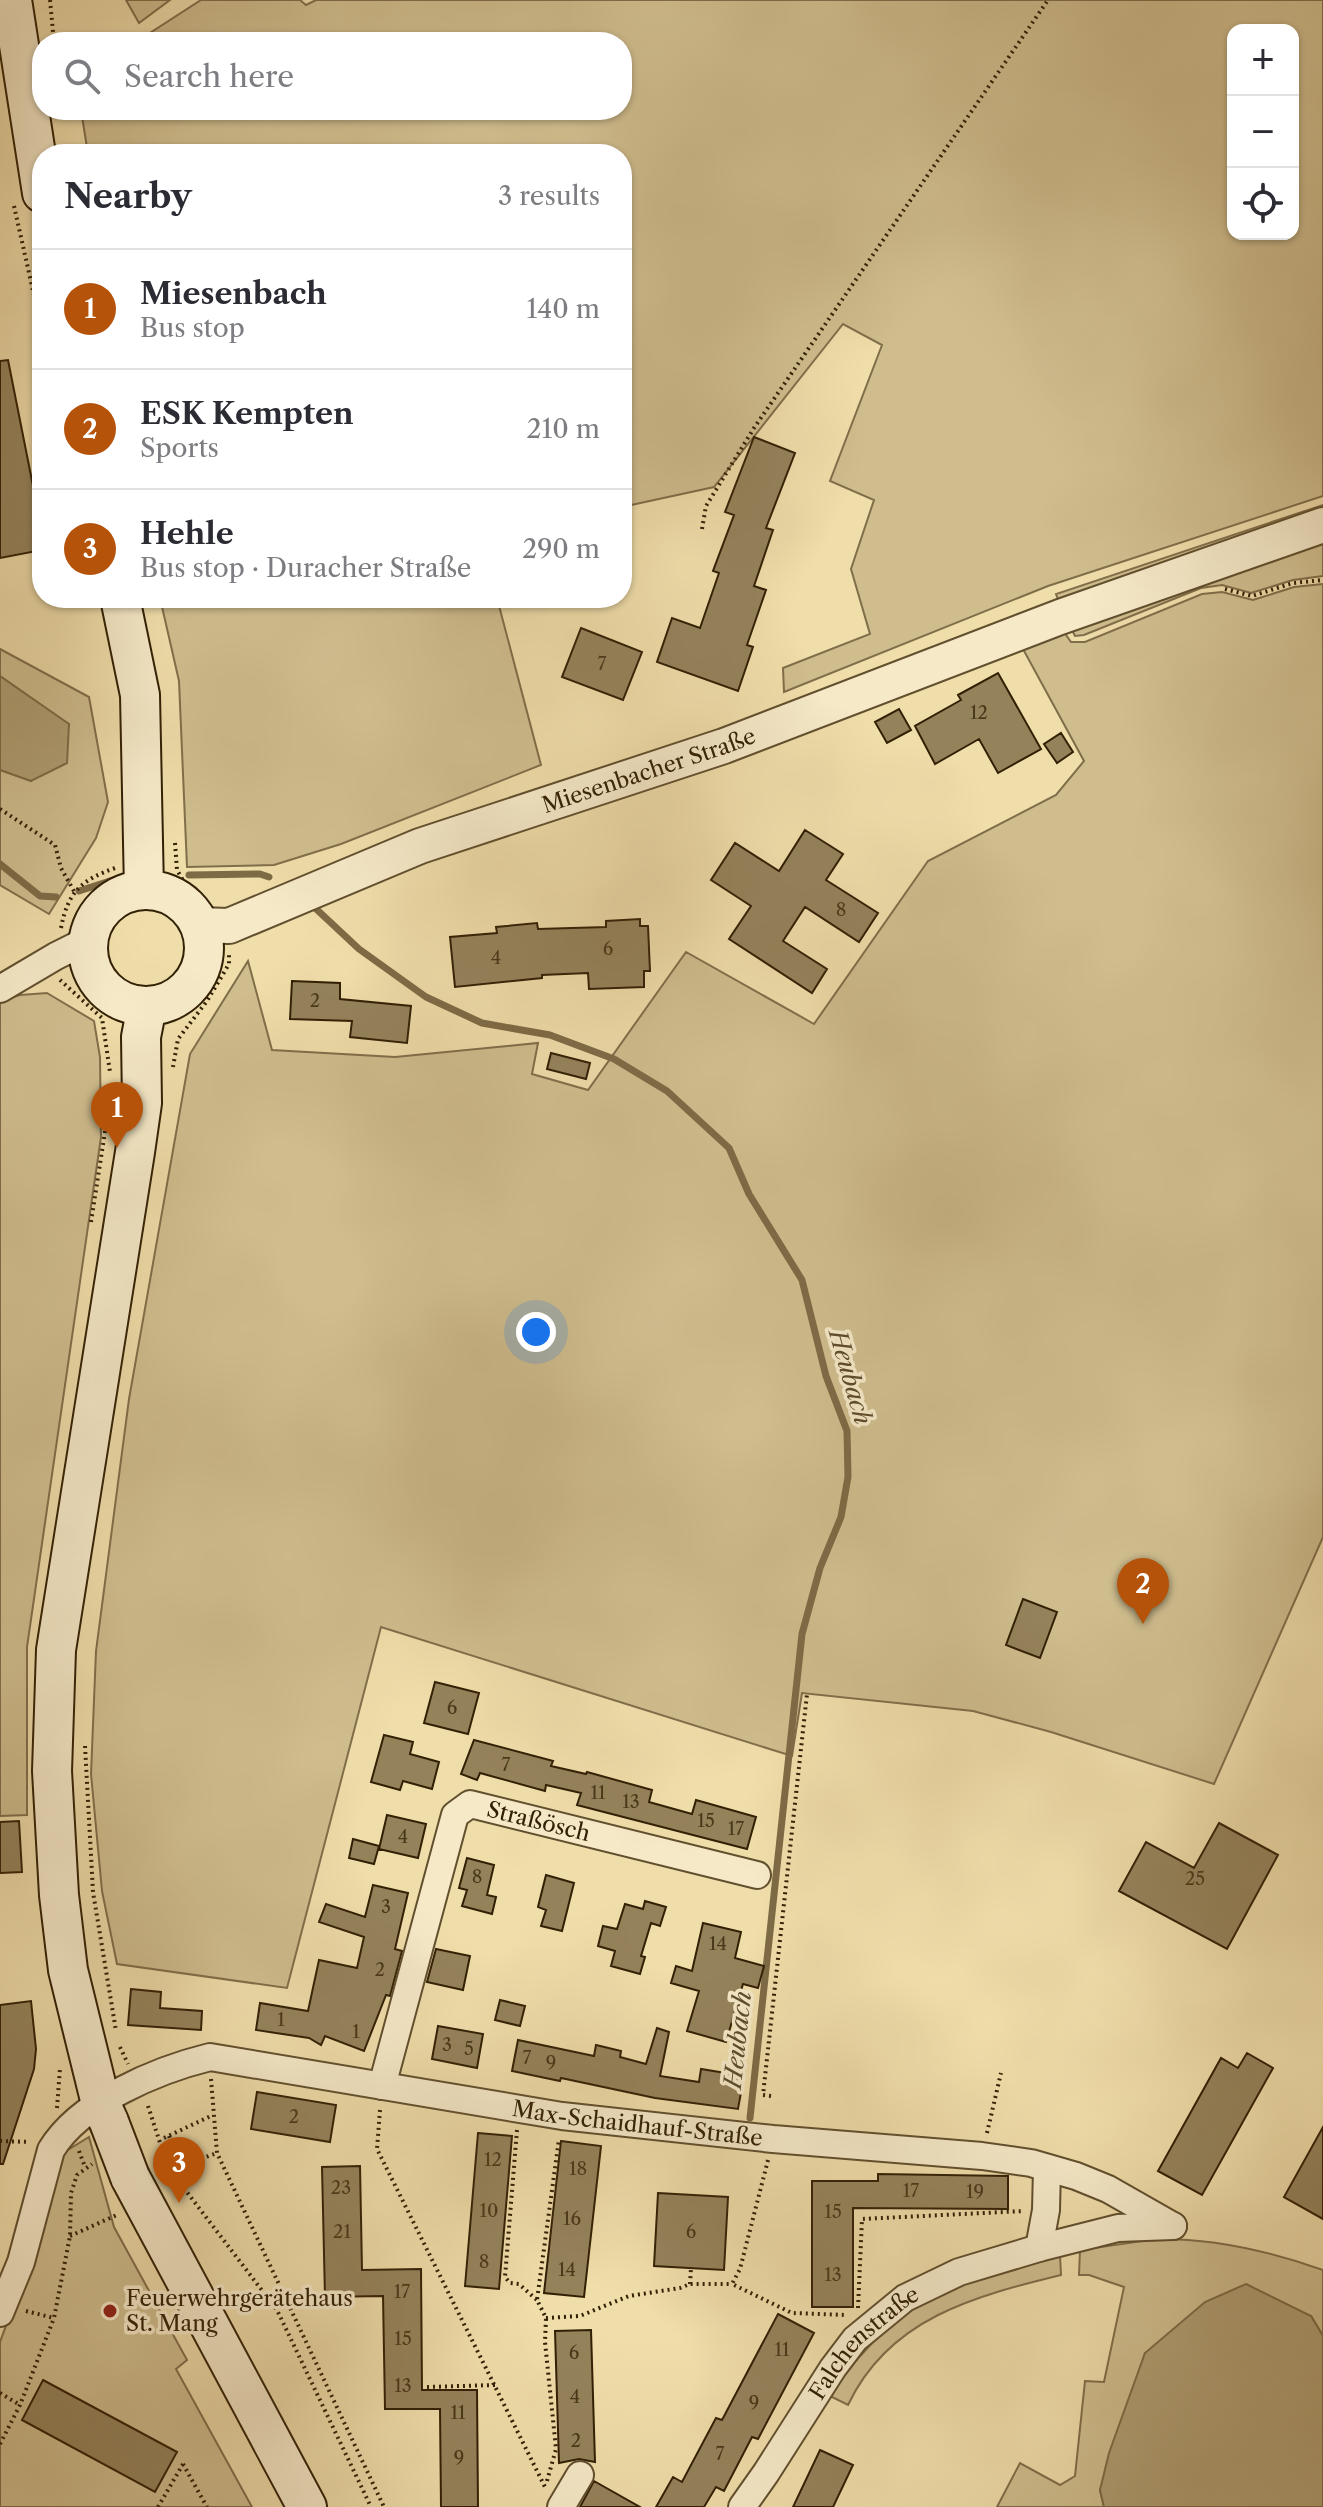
<!DOCTYPE html>
<html lang="en">
<head>
<meta charset="utf-8">
<style>
	body { margin:0; font-family:"Libre Caslon Text",serif; background:#f2f2f3; color:#2b2b33 }
	.controls { position:absolute; right:24px; top:24px; display:grid; overflow:hidden; border-radius:16px; box-shadow:0 2px 6px #0004 }
	.controls button { width:72px; height:72px; display:grid; place-items:center; padding:0; border:0; border-bottom:2px solid #e1e1e2; background:#fff; color:#2b2b33; font:40px sans-serif }
	.you { position:absolute; left:536px; top:1332px; width:28px; height:28px; margin:-20px; border:6px solid #fff; border-radius:50%; background:#1a73e8; box-shadow:0 0 0 12px #1a73e833 }
	.badge { display:grid; place-items:center; width:52px; height:52px; border-radius:50%; background:#b45309; color:#fff; font-size:26px; font-weight:700 }
	.pin { position:absolute; translate:-50% -66px; filter:drop-shadow(0 2px 4px #0008) }
	.pin::after { content:''; position:absolute; top:42px; width:28px; height:24px; background:inherit; clip-path:polygon(0 0,100% 0,50% 100%) }
	.list { margin:0; padding:0; list-style:none }
	h2 { display:flex; justify-content:space-between; align-items:center; height:104px; margin:0; padding:0 32px; font-size:34px }
	h2 small { font-size:26px; font-weight:400; color:#7c7c81 }
	.list li { display:grid; grid-template-columns:52px 1fr auto; gap:24px; align-items:center; box-sizing:border-box; height:120px; padding:0 32px; border-top:2px solid #e1e1e2 }
	.list b { display:block; font-size:30px; white-space:nowrap }
	.list p { margin:0; font-size:26px; white-space:nowrap; color:#7c7c81 }
	.list em { font-size:26px; font-style:normal; color:#7c7c81 }
	.icon { flex:none; width:44px; height:44px; fill:none; stroke:currentColor; stroke-width:2; stroke-linecap:round; stroke-linejoin:round }
	.map { position:relative; flex:none; width:1323px; height:2507px; overflow:hidden }
	.search { position:absolute; background:#fff; box-shadow:0 2px 6px #0004; left:32px; top:32px; width:600px; height:88px; display:flex; align-items:center; gap:20px; box-sizing:border-box; padding:0 28px; border-radius:32px; color:#7c7c81; font-size:30px }
	.panel { position:absolute; background:#fff; box-shadow:0 2px 6px #0004; left:32px; top:144px; width:600px; height:464px; border-radius:32px }
	.map>svg:first-child { display:block }
	.green { fill:#cfbd8e; stroke:#806e4a; stroke-width:2; fill-rule:evenodd }
	.water { fill:#af9d72; stroke:#7d6b46; stroke-width:2 }
	.lines { fill:none; stroke-linecap:round; stroke-linejoin:round }
	.stream { stroke:#7d6b46; stroke-width:7 }
	.building { fill:#94825b; stroke:#322005; stroke-width:2 }
	.minor-casing { stroke:#614f2e; stroke-width:30 }
	.tertiary-casing { stroke:#614f2e; stroke-width:38 }
	.secondary-casing { stroke:#322005; stroke-width:42 }
	.path { stroke:#322005; stroke-width:4; stroke-dasharray:2 4; stroke-linecap:butt }
	.minor { stroke:#f5e9c8; stroke-width:26 }
	.tertiary { stroke:#f5e9c8; stroke-width:34 }
	.secondary { stroke:#f5e9c8; stroke-width:38 }
	.secondary-bridge-casing { stroke:#322005; stroke-width:42; stroke-linecap:butt }
	.path-bridge { stroke:#322005; stroke-width:4; stroke-dasharray:2 4; stroke-linecap:butt }
	.secondary-bridge { stroke:#f5e9c8; stroke-width:38 }
	.poi-dot { fill:#8f2418; stroke:#f5e9c8; stroke-width:3 }
	.labels { text-anchor:middle; stroke-width:7; stroke-linejoin:round; paint-order:stroke }
	.number-label { font-size:18px; fill:#4a381a }
	.street-label { font-size:22px; fill:#322005; stroke:#f5e9c8 }
	.poi-label { font-size:22px; fill:#322005; stroke:#f5e9c8; text-anchor:start }
	.water-label { font-size:24px; font-style:italic; fill:#5e4c2b; stroke:#f5e9c8 }
</style>
</head>
<body>
<div class="map">
<svg width="1323" height="2507" viewBox="0 0 1323 2507">
	<rect width="100%" height="100%" fill="#efddaa"/>
	<filter id="stains"><feTurbulence type="fractalNoise" baseFrequency=".0025" numOctaves="4"/><feColorMatrix values="0 0 0 0 .2 0 0 0 0 .09 0 0 0 0 .02 0 0 0 .5 -.17"/></filter>
	<radialGradient id="worn" r=".72"><stop offset=".6" stop-color="#630" stop-opacity="0"/><stop offset="1" stop-color="#630" stop-opacity=".3"/></radialGradient>
	<path class="green" d="M126 0H170L139 23Z
		M201 0H300L306 5 316 0H1323V496L1048 586 784 692 783 668 870 634 851 569 874 500 830 481 882 345 843 324 714 487 622 507V154H88L81 110H622V42H136ZM1233 30H1293V234H1233Z
		M1323 505V515L1060 604 1056 594Z
		M1323 535V576L1293 580 1251 593 1222 585 1201 588 1084 635 1075 636 1071 628Z
		M1323 584V1537L1214 1784 1051 1732 973 1711 802 1693 792 1756 381 1627 287 1988 117 1964 102 1891 91 1774 96 1651 129 1399 190 1054 248 961 272 1050 395 1057 538 1043 532 1074 588 1090 686 952 814 1024 928 861 1056 795 1084 761 1023 649 1064 632 1071 642H1085L1202 594 1222 592 1253 600 1294 587Z
		M160 598H497L541 765 341 844 274 865 187 867 179 681Z
		M0 649 89 697 108 802 96 838 49 914 0 885V770L31 781 69 725 0 676Z
		M47 993 94 1021 100 1057 101 1137 27 1647V1815L0 1816V1001L20 995Z
		M89 2137 114 2227 187 2360 176 2369 252 2507H0V2342L24 2277 58 2156Z
		M1156 2239C1214 2238 1269 2251 1323 2270V2336L1311 2316 1145 2353 1100 2490 1104 2507H997L1020 2463 1060 2485 1075 2476 1085 2381 1104 2382 1124 2287 1089 2275H1079L1080 2250Z
		M1060 2255 1061 2275C975 2296 889 2318 848 2405L830 2396C862 2346 908 2303 965 2282 995 2271 1029 2264 1060 2255Z"/>
	<path class="water" d="M0 676 69 724 67 763 31 781 0 770Z
		M1246 2284 1311 2316 1323 2336V2507H1104L1100 2490 1109 2453 1145 2353 1205 2302Z"/>
	<g class="lines">
		<path class="stream" d="M0 864 40 896 56 897
			M189 875 260 874 269 877
			M79 891 116 879
			M313 906 359 949 426 997 482 1023 550 1035 614 1059 667 1091 729 1148 749 1194 802 1280 826 1376 847 1431 848 1477 841 1517 820 1568 802 1634 750 2118"/>
	</g>
	<path class="building" d="M8 360 42 531V550L0 558V361Z
		M754 437 795 453 766 528 773 530 754 586 766 590 747 645 753 647 738 691 657 662 672 618 700 628 719 573 713 571 734 515 725 512Z
		M581 628 642 652 623 700 562 677Z
		M998 673 1041 749 998 773 979 739 935 764 915 726 961 700 958 695Z
		M899 709 911 730 887 743 875 722Z
		M1061 733 1073 752 1057 763 1044 744Z
		M805 830 843 854 826 880 878 913 859 942 805 907 783 941 827 969 812 993 729 939 751 906 711 880 735 843 779 871Z
		M640 919V926H648L650 971H644V987L589 989 588 973 542 975V978L455 987 450 937 497 933 496 927 537 923 538 929 606 927V921Z
		M292 981 340 983V999L411 1006 407 1043 350 1037 352 1021 290 1019Z
		M551 1053 590 1063 586 1079 547 1069Z
		M1023 1599 1057 1612 1040 1658 1006 1645Z
		M435 1682 479 1693 468 1734 424 1723Z
		M384 1735 413 1742 410 1754 439 1762 432 1789 403 1781 400 1790 371 1782Z
		M474 1740 553 1761 551 1766 586 1774 587 1772 652 1790 649 1802 692 1814 696 1800 756 1817 747 1849 577 1805 581 1793 546 1785 545 1791 480 1773 477 1780 461 1774Z
		M387 1815 426 1824 418 1858 379 1849Z
		M19 1821 22 1872 0 1873V1822Z
		M1219 1823 1278 1855 1227 1949 1119 1891 1146 1842 1194 1868Z
		M353 1839 379 1846 374 1864 349 1858Z
		M467 1858 494 1865 487 1895 496 1897 492 1914 462 1906 467 1890 459 1888Z
		M546 1875 574 1883 562 1931 541 1926 546 1910 538 1907Z
		M373 1885 408 1893 395 1949 402 1951 390 1996 386 1995 364 2051 325 2036 321 2045 309 2038 256 2030 260 2003 308 2011 319 1960 357 1968 364 1937 319 1922 326 1904 365 1917Z
		M645 1901 666 1907 660 1926 651 1923 641 1956 645 1957 640 1974 611 1966 615 1951 598 1946 603 1926 617 1929 625 1904 643 1909Z
		M703 1923 741 1932 735 1958 764 1966 758 1988 743 1984 726 2042 687 2031 699 1991 671 1983 676 1966 692 1971Z
		M436 1949 470 1956 463 1990 427 1982Z
		M131 1989 161 1992 160 2008 202 2011 201 2030 128 2025Z
		M500 2000 525 2006 520 2026 495 2020Z
		M31 2001 36 2049 34 2069 3 2164H0V2005Z
		M438 2026 483 2034 477 2068 432 2059Z
		M657 2028 669 2032 660 2076 699 2082 701 2069 744 2076 738 2109 655 2098 561 2078 560 2081 512 2071 518 2040 594 2056 596 2045 621 2051 620 2057 646 2064Z
		M1247 2053 1273 2068 1202 2195 1158 2171 1221 2058 1238 2068Z
		M257 2092 336 2105 330 2142 251 2129Z
		M1323 2127V2219L1284 2197Z
		M478 2133 512 2136 499 2289 465 2286Z
		M561 2141 601 2146 584 2297 544 2293Z
		M360 2166 362 2270 421 2269 422 2390H477L478 2507H441L440 2409H385L383 2296 325 2297 322 2167Z
		M878 2174 1008 2176V2209L853 2208V2307H812V2181H878Z
		M658 2193 728 2197 724 2270 654 2266Z
		M778 2314 814 2333 758 2439 752 2437 724 2491 716 2487 704 2507H656L673 2477 682 2482 716 2418 722 2420Z
		M591 2330 595 2462 579 2459 559 2463 555 2331Z
		M43 2380 177 2452 155 2492 22 2420Z
		M820 2450 853 2465 833 2507H793Z
		M594 2481 640 2507H580Z"/>
	<g class="lines">
		<defs>
			<g id="minor">
				<path d="M0 989 56 956 88 940"/>
				<path id="s1" d="M382 2086 455 1815 470 1804 757 1875"/>
				<path d="M1039 2248 1046 2210 1047 2168"/>
				<path id="s2" d="M0 2313 21 2262 51 2150C80 2102 157 2070 210 2057L562 2116 773 2139 982 2156 1031 2163 1076 2176 1108 2189 1173 2226"/>
				<path d="M561 2507 580 2475"/>
				<path id="s3" d="M742 2507 766 2473 833 2368 855 2339 905 2298 959 2272 1039 2248 1118 2228 1173 2226"/>
			</g>
			<g id="tertiary">
				<path id="s4" d="M199 925 229 926 420 846 724 746 1060 617 1323 525"/>
			</g>
			<path id="secondary" d="M12 0 42 193
				M120 598 140 695 144 890
				M88 948a58 58 0 1 1 116 0a58 58 0 1 1-116 0Z
				M109 2122 101 2104 68 1970 59 1895 52 1771 56 1650 135 1152 142 1103 141 1037 147 1006
				M130 2177 307 2507"/>
		</defs>
		<use href="#minor" class="minor-casing"/>
		<use href="#tertiary" class="tertiary-casing"/>
		<use href="#secondary" class="secondary-casing"/>
		<path class="path" d="M50 0 54 42
			M14 206 42 331
			M702 529 706 506 754 428 1048 0
			M1225 589 1252 596 1293 583 1323 580
			M0 809 55 845 61 868 75 893
			M175 843 177 870 192 896 198 898
			M61 928C68 891 82 880 115 868
			M60 980 102 1018 110 1072
			M173 1067 178 1039 207 1001 229 964V952
			M91 1222 111 1093
			M85 1746 93 1892 116 2031
			M120 2047 128 2064
			M211 2079 217 2153 384 2507
			M771 2096 763 2095 807 1694
			M57 2108 60 2068
			M380 2110 377 2149 546 2489
			M517 2130 505 2277 510 2283 519 2284 537 2300
			M987 2133 1001 2073
			M169 2136 179 2166
			M164 2138 213 2115
			M0 2141 30 2142
			M79 2151 85 2167
			M163 2152 170 2170 277 2310 371 2507
			M768 2160 740 2269 732 2284 792 2313 847 2315
			M170 2185V2170L217 2153
			M70 2236 119 2214
			M690 2284 691 2268
			M858 2308 862 2219 1024 2211
			M26 2311 54 2318 70 2236 71 2193 77 2175 92 2164
			M546 2318 580 2316 629 2296 680 2288 690 2284H732
			M427 2387 495 2385
			M0 2393 20 2405
			M0 2444 20 2405 54 2318
			M183 2464 207 2507
			M547 2481 556 2449 545 2342 546 2318 537 2300 559 2139
			M158 2507 183 2464"/>
		<use href="#minor" class="minor"/>
		<use href="#tertiary" class="tertiary"/>
		<use href="#secondary" class="secondary"/>
		<defs>
			<path id="secondary-bridge" d="M109 2122 130 2177"/>
		</defs>
		<use href="#secondary-bridge" class="secondary-bridge-casing"/>
		<path class="path-bridge" d="M148 2106 163 2152"/>
		<use href="#secondary-bridge" class="secondary-bridge"/>
	</g>
	<circle class="poi-dot" cx="110" cy="2311" r="8"/>
	<g class="labels">
		<g class="number-label">
			<text x="602" y="670">7</text>
			<text x="979" y="719">12</text>
			<text x="841" y="916">8</text>
			<text x="608" y="955">6</text>
			<text x="496" y="964">4</text>
			<text x="315" y="1007">2</text>
			<text x="452" y="1714">6</text>
			<text x="506" y="1771">7</text>
			<text x="598" y="1799">11</text>
			<text x="631" y="1808">13</text>
			<text x="706" y="1827">15</text>
			<text x="736" y="1835">17</text>
			<text x="403" y="1843">4</text>
			<text x="477" y="1883">8</text>
			<text x="1195" y="1885">25</text>
			<text x="386" y="1913">3</text>
			<text x="718" y="1950">14</text>
			<text x="380" y="1976">2</text>
			<text x="281" y="2026">1</text>
			<text x="356" y="2038">1</text>
			<text x="447" y="2051">3</text>
			<text x="469" y="2055">5</text>
			<text x="527" y="2064">7</text>
			<text x="551" y="2069">9</text>
			<text x="294" y="2123">2</text>
			<text x="493" y="2166">12</text>
			<text x="578" y="2175">18</text>
			<text x="341" y="2194">23</text>
			<text x="911" y="2197">17</text>
			<text x="975" y="2198">19</text>
			<text x="489" y="2217">10</text>
			<text x="833" y="2218">15</text>
			<text x="572" y="2225">16</text>
			<text x="342" y="2238">21</text>
			<text x="691" y="2238">6</text>
			<text x="484" y="2268">8</text>
			<text x="567" y="2276">14</text>
			<text x="833" y="2281">13</text>
			<text x="402" y="2298">17</text>
			<text x="403" y="2345">15</text>
			<text x="782" y="2356">11</text>
			<text x="574" y="2359">6</text>
			<text x="403" y="2392">13</text>
			<text x="575" y="2403">4</text>
			<text x="754" y="2409">9</text>
			<text x="458" y="2419">11</text>
			<text x="576" y="2447">2</text>
			<text x="720" y="2460">7</text>
			<text x="459" y="2464">9</text>
		</g>
		<g class="street-label">
			<text dy="8" stroke="none"><textPath href="#s4" startOffset="478">Miesenbacher Straße</textPath></text>
			<text dy="8" stroke="none"><textPath href="#s1" startOffset="370">Straßösch</textPath></text>
			<text dy="8" stroke="none"><textPath href="#s2" startOffset="792">Max-Schaidhauf-Straße</textPath></text>
			<text dy="8" stroke="none"><textPath href="#s3" startOffset="206">Falchenstraße</textPath></text>
		</g>
		<g class="poi-label">
			<text x="126" y="2306">Feuerwehrgerätehaus<tspan x="126" dy="25">St. Mang</tspan></text>
		</g>
		<g class="water-label">
			<text transform="translate(850 1377) rotate(74)" y="8">Heubach</text>
			<text transform="translate(738 2040) rotate(-84)" y="8">Heubach</text>
		</g>
	</g>
	<rect width="100%" height="100%" filter="url(#stains)"/>
	<rect width="100%" height="100%" fill="url(#worn)"/>
</svg>
<div class="controls">
<button>+</button>
<button>−</button>
<button><svg class="icon" aria-label="locate" viewBox="0 0 24 24"><circle cx="12" cy="12" r="6"/><path d="M12 2v4M12 18v4M2 12h4M18 12h4"/></svg></button>
</div>
<div class="you"></div>
<div class="pin badge" style="left:117px;top:1148px">1</div>
<div class="pin badge" style="left:1143px;top:1624px">2</div>
<div class="pin badge" style="left:179px;top:2203px">3</div>
<div class="search"><svg class="icon" aria-label="search" viewBox="0 0 24 24"><circle cx="10" cy="10" r="6"/><path d="M15 15l6 6"/></svg>Search here</div>
<section class="panel">
<h2>Nearby<small>3 results</small></h2>
<ul class="list">
<li><span class="badge">1</span><div><b>Miesenbach</b><p>Bus stop</p></div><em>140 m</em></li>
<li><span class="badge">2</span><div><b>ESK Kempten</b><p>Sports</p></div><em>210 m</em></li>
<li><span class="badge">3</span><div><b>Hehle</b><p>Bus stop · Duracher Straße</p></div><em>290 m</em></li>
</ul>
</section>
</div>
</body>
</html>
